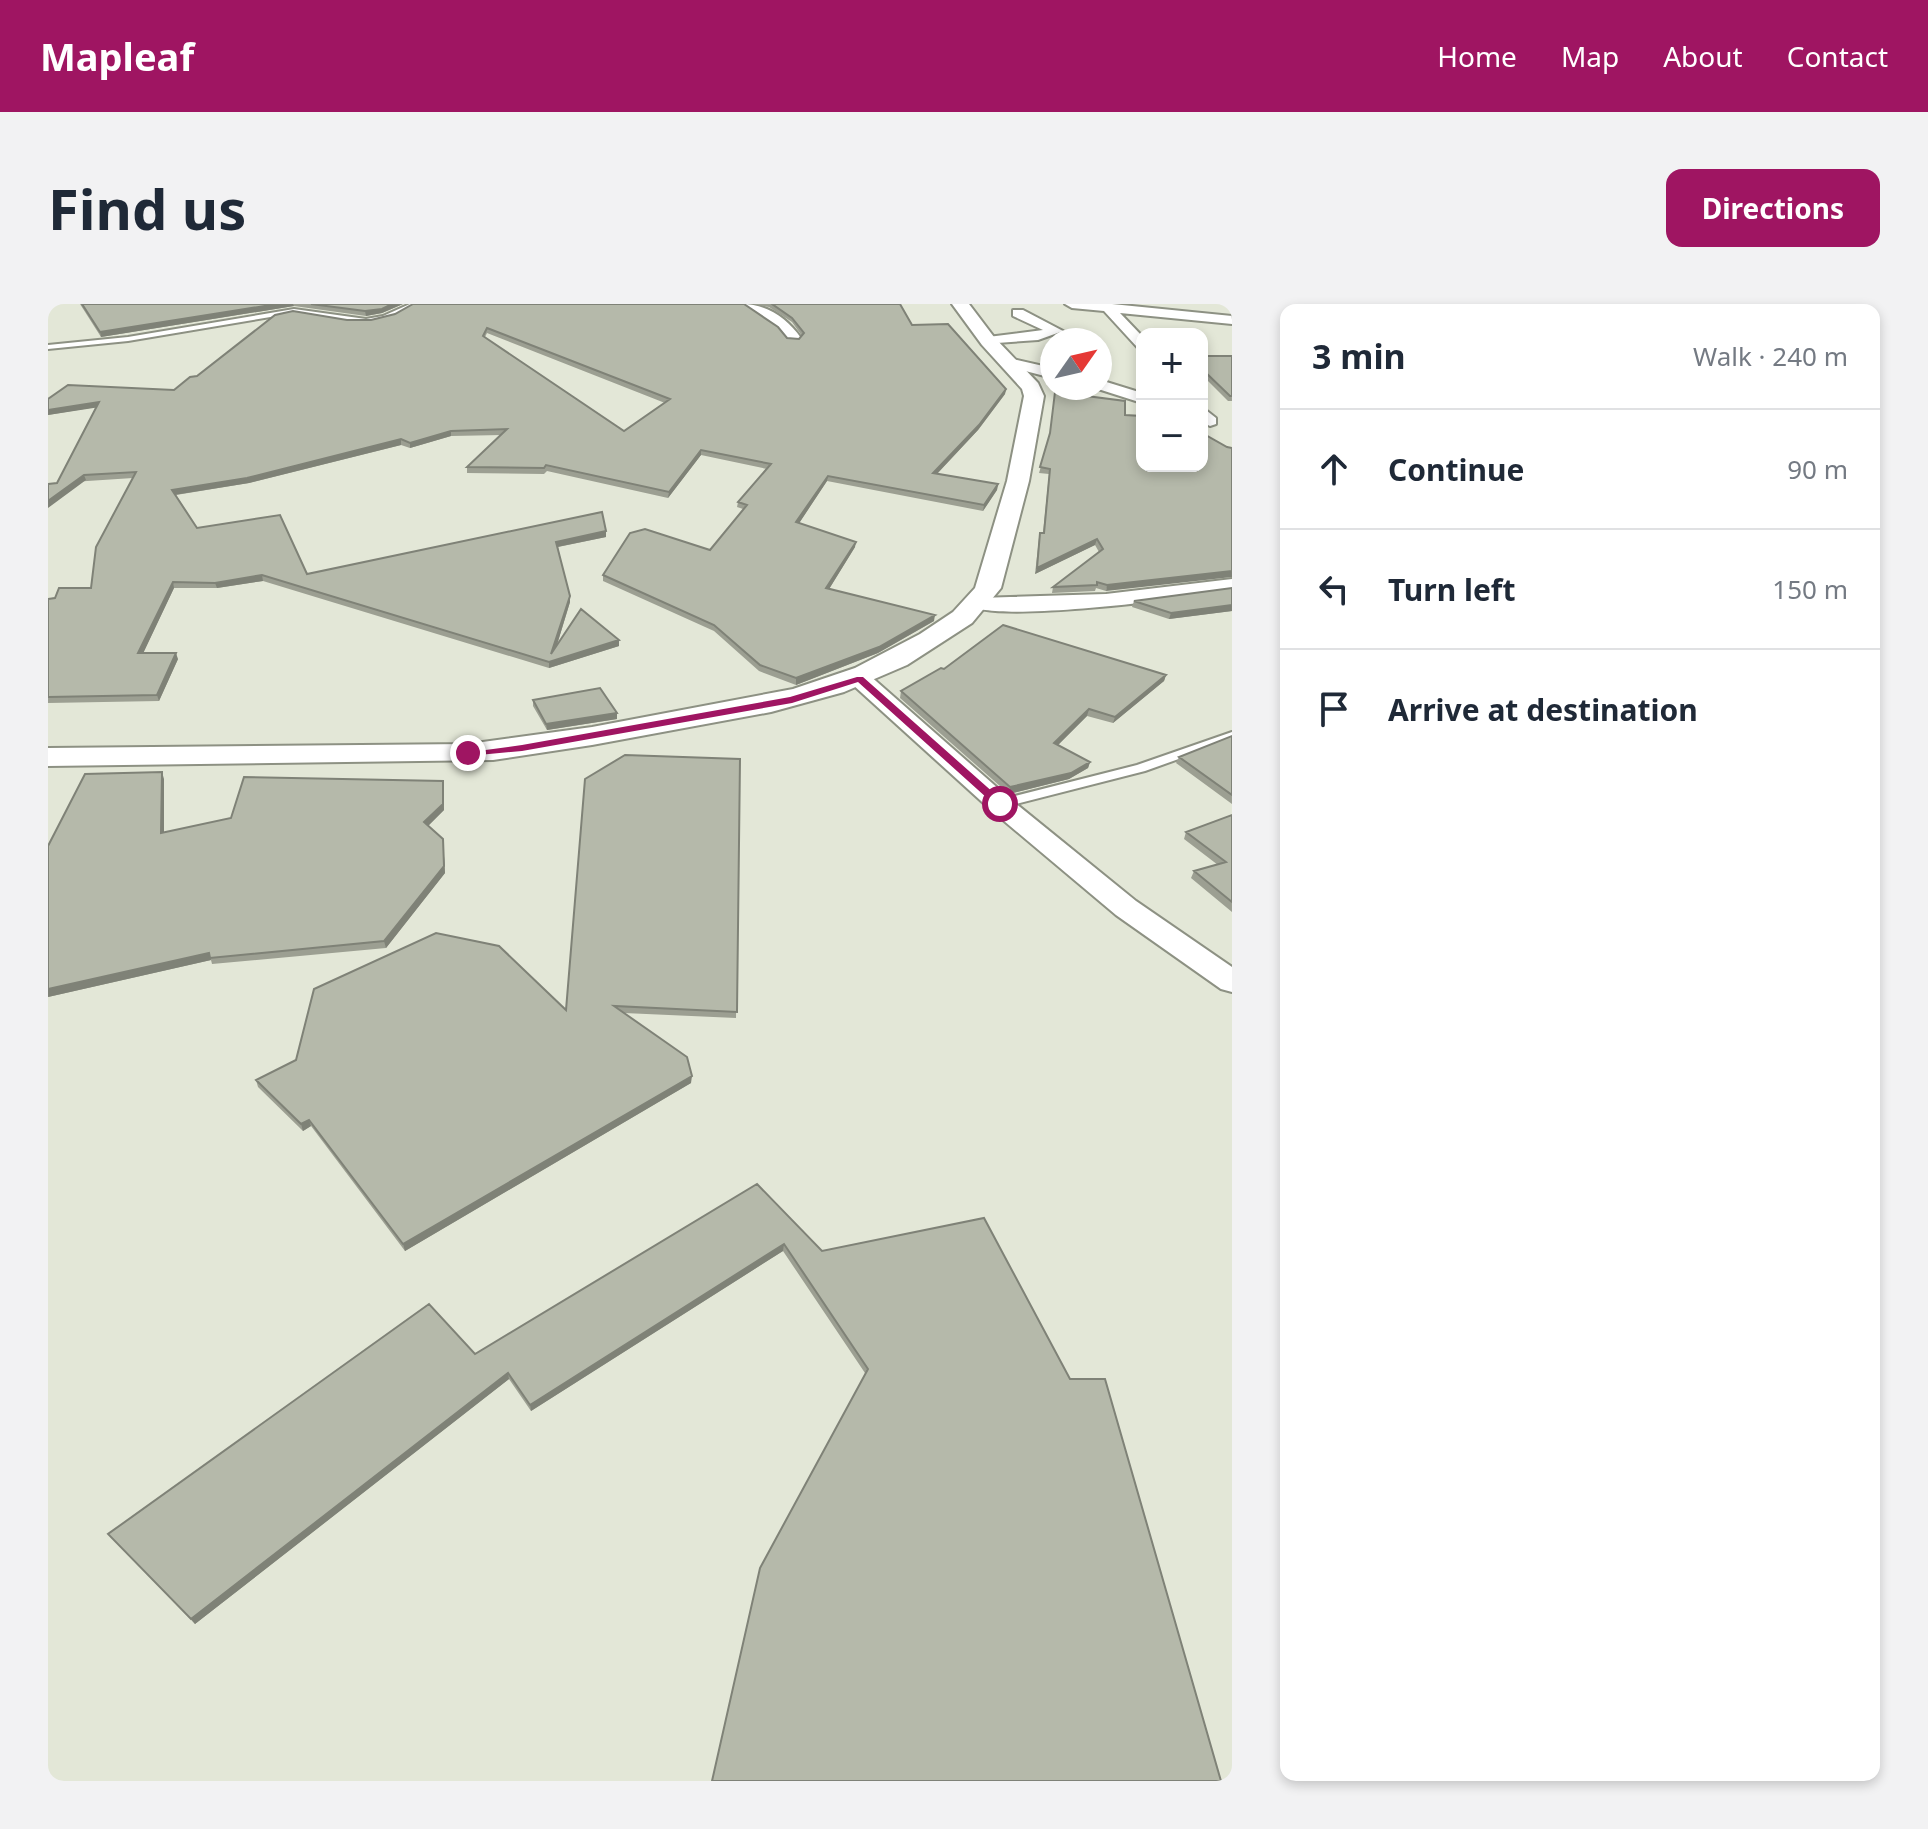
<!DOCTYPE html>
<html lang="en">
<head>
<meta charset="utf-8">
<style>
	body { margin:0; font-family:"Noto Sans",sans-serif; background:#f2f2f3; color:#1f2937 }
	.controls { position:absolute; right:24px; top:24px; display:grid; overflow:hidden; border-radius:16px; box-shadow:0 4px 12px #0003 }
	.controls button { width:72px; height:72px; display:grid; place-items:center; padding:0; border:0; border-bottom:2px solid #e0e1e3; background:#fff; color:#1f2937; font:40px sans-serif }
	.compass { position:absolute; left:992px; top:24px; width:72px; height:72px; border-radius:50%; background:#fff; box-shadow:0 4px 12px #0003; rotate:56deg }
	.stop { position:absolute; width:24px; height:24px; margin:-18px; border:6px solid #9f1562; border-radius:50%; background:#fff }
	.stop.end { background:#9f1562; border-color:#fff; box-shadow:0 2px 8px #0008 }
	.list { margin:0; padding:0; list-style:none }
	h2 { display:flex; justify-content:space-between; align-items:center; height:104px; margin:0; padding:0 32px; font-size:34px }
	h2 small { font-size:26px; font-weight:400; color:#747a83 }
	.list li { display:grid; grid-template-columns:52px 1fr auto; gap:24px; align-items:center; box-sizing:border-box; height:120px; padding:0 32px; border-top:2px solid #e0e1e3 }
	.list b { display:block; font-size:30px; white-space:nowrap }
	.list em { font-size:26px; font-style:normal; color:#747a83 }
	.icon { flex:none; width:44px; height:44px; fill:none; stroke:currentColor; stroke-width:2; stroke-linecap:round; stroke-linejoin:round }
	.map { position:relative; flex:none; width:1184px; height:1477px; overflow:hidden; border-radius:16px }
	header { display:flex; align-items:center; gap:48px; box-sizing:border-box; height:112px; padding:0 40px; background:#9f1562; color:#fff }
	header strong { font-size:38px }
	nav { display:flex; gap:44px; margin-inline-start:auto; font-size:28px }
	.intro { display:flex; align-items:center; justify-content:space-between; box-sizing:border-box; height:192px; padding:0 48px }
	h1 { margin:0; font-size:56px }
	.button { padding:20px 36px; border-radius:16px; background:#9f1562; color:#fff; font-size:28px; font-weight:700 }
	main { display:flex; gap:48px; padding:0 48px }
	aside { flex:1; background:#fff; border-radius:16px; box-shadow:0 4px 12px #0003 }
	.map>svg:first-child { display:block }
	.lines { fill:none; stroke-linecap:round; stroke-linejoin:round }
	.service-casing { stroke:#8d9183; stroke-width:4 }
	.minor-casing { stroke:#8d9183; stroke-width:4 }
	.tertiary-casing { stroke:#8d9183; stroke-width:4 }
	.service { fill:#fff; fill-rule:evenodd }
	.minor { fill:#fff; fill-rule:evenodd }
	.tertiary { fill:#fff; fill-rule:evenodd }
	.wall { fill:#9c9f92; fill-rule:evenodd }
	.shaded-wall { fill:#7f8277 }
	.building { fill:#b5b9aa; stroke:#7f8277; stroke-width:2; fill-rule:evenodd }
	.route { fill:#9f1562 }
</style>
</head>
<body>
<header>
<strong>Mapleaf</strong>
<nav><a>Home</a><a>Map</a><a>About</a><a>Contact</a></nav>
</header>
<div class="intro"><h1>Find us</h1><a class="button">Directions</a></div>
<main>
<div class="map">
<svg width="1184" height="1477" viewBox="0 0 1184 1477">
	<rect width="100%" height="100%" fill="#e3e7d7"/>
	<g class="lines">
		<defs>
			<path id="service" d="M362 0H370L346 12 324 18H300L246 9 80 37 0 45V41L80 33 246 5 318 15 335 12Z
				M1184 428V436L1097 467 952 504 946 500 947 497 1089 461Z"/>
			<path id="minor" d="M694 0C719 0 739 14 753 34L751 37H741L732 25Z
				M1017 0H1064L1184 12V20L1072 9 1094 32V44L1089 43 1056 7 1024 4Z
				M965 6H975L1015 27 990 36 935 40 933 37 940 33 995 26 965 12Z
				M960 54 1004 64V74L955 61V55Z
				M1052 76 1094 89V99L1047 84H1052Z
				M1154 103 1168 114V120L1162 122 1154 118Z
				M1184 275V287C1148 293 938 321 921 300L931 294 1058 290Z
				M812 368 820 370 961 494 1088 597 1184 663V688L1173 685 1068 611 943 506 804 380 801 375 804 370Z"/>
			<path id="tertiary" d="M904 0H921L946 33 990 79 996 92 981 177 953 284 924 319 859 361 796 388 723 408 544 441 445 456 0 462V444L420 440 544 423 745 385 807 364 872 330 905 308 927 284 959 177 976 92 974 85 934 41Z"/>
		</defs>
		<use href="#service" class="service-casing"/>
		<use href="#minor" class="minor-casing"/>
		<use href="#tertiary" class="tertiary-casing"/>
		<use href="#service" class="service"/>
		<use href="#minor" class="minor"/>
		<use href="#tertiary" class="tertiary"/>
	</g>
	<path class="wall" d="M32 0H355L334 9 318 12 246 2 53 33Z
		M705 0H852L864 21 958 85 957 90 930 126 889 170 950 180 949 186 935 207 779 177 751 219 807 243 781 285 886 317 830 349 748 381 711 367 666 327 555 277V271L662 246 695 205 689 203 690 198 719 165 653 151 620 194 499 167 496 170 419 169V163L454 131 403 132 362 144 353 141 201 179 128 191 149 224 259 270 558 227V233L510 243 522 298 508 344 571 336V342L501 364 215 277 169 284H126L95 349 130 355 111 397 0 399V295L43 284 85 174 9 179 48 103 0 111V95L126 86 149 72 299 16H323L347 10 751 35 754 32 744 18 721 3ZM439 29 617 99 576 127 437 33Z
		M1154 52H1184V97H1180L1154 71Z
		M1077 111 1094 162 1058 287 1048 284 1047 287 1004 289 1005 283 1051 248 1047 241 987 270 991 234 992 229H995L1001 170 991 169 1002 132Z
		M1184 284V307L1121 315 1084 303 1086 297Z
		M896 365 1118 371 1116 377 1065 419 1039 412 1010 441 1042 458 1040 464 1021 475 961 490 852 394 853 387Z
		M485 396 569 409V415L499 426 485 402Z
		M1184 432V500L1128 459 1131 453Z
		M692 455 688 714 576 709 643 779 357 947 263 822 255 827 210 783 208 776 518 706Z
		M116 475V528L396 483V506L380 522 395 535 397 569 338 644 164 660 163 656 0 693Z
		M1184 511V608L1143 574 1146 567 1170 561 1136 535 1138 528Z
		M709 880 1173 1477 817 1069 735 947 483 1107 461 1075 147 1320 60 1230 427 1050Z"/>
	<path class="shaded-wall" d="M229 0H245L246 2 53 33 52 28Z
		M344 0H355L334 9 318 12 317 7Z
		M958 85 957 90 930 126 884 175 885 169Z
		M51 98 52 103 0 111V106Z
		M403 127V132L362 144V139Z
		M353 135V141L201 179 126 191 124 186Z
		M653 146V151L620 194 621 188Z
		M36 171 38 176 0 204V197Z
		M780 172 779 177 748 224V218Z
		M950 180 949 186 935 207 936 201Z
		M558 227V233L509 243 508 238Z
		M1049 235 1047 241 987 270 989 264Z
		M808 238 807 243 778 290V284Z
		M1184 267V273L1058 287 1059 281Z
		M214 271 215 277 169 284 167 279Z
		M125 278 126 284 92 356 90 349Z
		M522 292V298L504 357 503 350Z
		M1184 301V307L1121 315 1123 309Z
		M887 311 886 317 830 349 748 381V374Z
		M571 336V342L501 364V358Z
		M128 349 130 355 111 397 109 391Z
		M1118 371 1116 377 1065 419 1067 413Z
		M1041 405 1039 412 1005 446 1006 439Z
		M569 409V415L499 426 498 420Z
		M1042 458 1040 464 1021 475 961 490 962 483Z
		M114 468 116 475V535L113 529Z
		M395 477 396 506 377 525 376 518Z
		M395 535 397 569 338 644 336 637Z
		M161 649 163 656 0 693V685Z
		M644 772 643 779 357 947 355 940Z
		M261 816 263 822 255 827 253 820Z
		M736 940 735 947 483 1107 482 1101Z
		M460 1069 461 1075 147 1320 143 1315Z"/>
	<path class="building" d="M34 0H229L52 28Z
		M263 0H344L334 5 317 7Z
		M365 0H696L730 23 739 34 751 35 756 29 744 14 724 0H852L864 21 900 20 958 85 931 121 885 169 950 180 936 201 780 172 748 218 808 238 778 284 887 311 831 343 748 374 712 361 666 321 555 271 582 229 597 225 662 246 699 201 690 198 723 160 653 146 621 188 498 161 496 164 419 163 459 125 403 127 362 139 353 135 199 174 124 186 149 224 232 211 259 270 554 208 558 227 508 238 522 292 503 350 533 305 571 336 501 358 214 271 167 279 125 278 90 349H128L109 391 0 393V295L7 294 11 284H43L48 243 88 168 36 171 0 197V180L9 179 51 98 0 106V95L20 81 126 86 142 73 149 72 227 11 245 7 299 16H323L347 10ZM439 24 622 95 576 127 435 32Z
		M1154 52H1184V92H1182L1154 65Z
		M1007 88 1077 97V111L1094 112V162H1154V129L1179 143 1184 144V267L1059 281 1049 278V281L1005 283 1055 245 1049 235 989 264 992 229H996L1002 165 992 163 1002 129Z
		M1184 284V301L1123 309 1086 297Z
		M955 321 1118 371 1067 413 1041 405 1006 439 1042 458 1023 469 962 483 853 387 893 364 896 365Z
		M552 384 569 409 498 420 485 396Z
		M1184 432V491L1131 453Z
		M577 451 692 455 689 708 566 702 639 753 644 772 355 940 261 816 253 820 208 776 248 756 266 685 388 629 451 642 518 706 537 475Z
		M114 468 113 529 183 514 196 473 395 477V500L376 518 395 535 396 562 336 637 162 654 161 649 0 685V542L37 470Z
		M1184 511V598L1146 567 1178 558 1138 528Z
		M709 880 774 947 936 914 1022 1075H1057L1173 1477H664L712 1264 820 1065 736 940 482 1101 460 1069 143 1315 60 1230 381 1000 427 1050Z"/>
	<path class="route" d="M809 373H815L956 498V503H949L810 378 744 399 474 447 420 452 415 449 474 441 742 393Z"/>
</svg>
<div class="controls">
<button>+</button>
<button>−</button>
</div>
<svg class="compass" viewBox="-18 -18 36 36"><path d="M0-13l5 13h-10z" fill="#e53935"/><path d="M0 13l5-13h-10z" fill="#747a83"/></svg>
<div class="stop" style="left:952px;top:500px"></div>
<div class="stop end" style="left:420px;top:449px"></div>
</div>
<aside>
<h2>3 min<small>Walk · 240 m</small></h2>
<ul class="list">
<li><svg class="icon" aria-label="ahead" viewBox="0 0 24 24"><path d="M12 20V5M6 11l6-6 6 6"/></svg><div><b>Continue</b></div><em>90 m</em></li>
<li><svg class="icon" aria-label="left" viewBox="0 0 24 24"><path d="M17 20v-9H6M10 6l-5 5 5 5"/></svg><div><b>Turn left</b></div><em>150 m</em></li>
<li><svg class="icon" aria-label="arrive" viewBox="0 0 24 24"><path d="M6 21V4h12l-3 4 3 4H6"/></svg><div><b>Arrive at destination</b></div></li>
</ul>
</aside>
</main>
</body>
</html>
